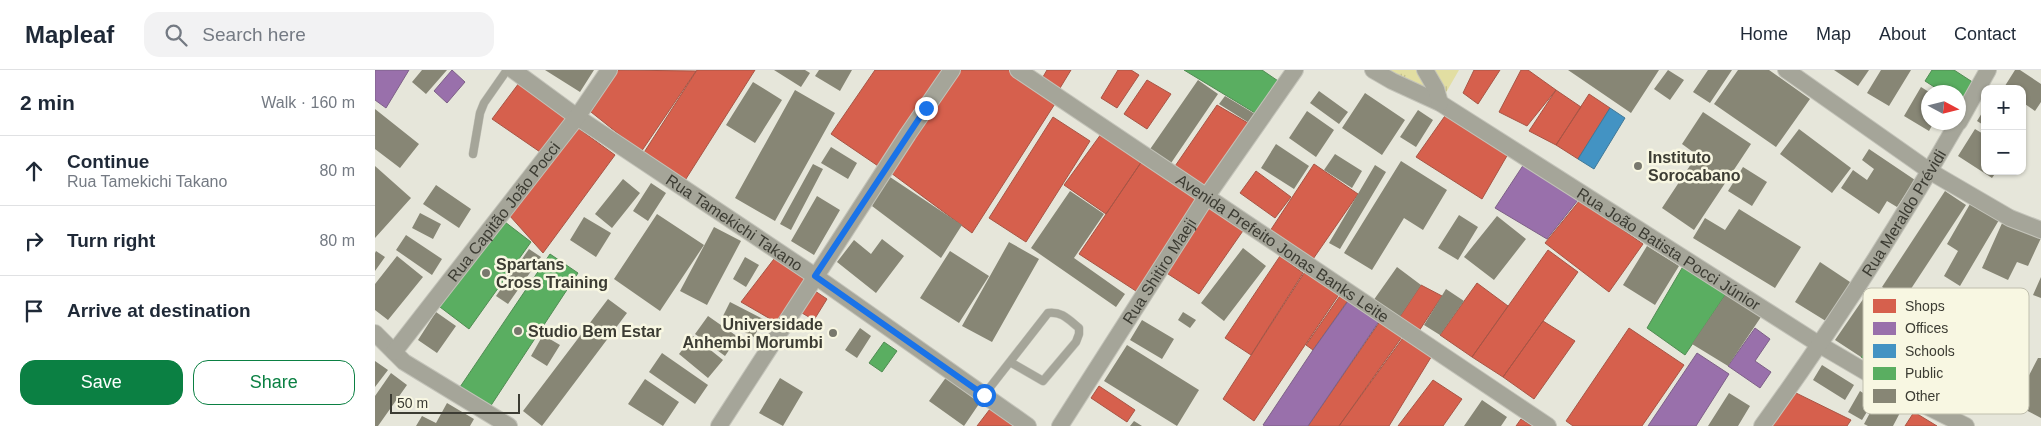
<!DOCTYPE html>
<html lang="en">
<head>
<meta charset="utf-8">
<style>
	body { margin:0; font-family:Helvetica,sans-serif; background:#f2f2f3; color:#1f2937 }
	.controls { position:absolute; right:15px; top:15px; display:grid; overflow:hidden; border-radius:10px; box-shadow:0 1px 4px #0004 }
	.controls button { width:45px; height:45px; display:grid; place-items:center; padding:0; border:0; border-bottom:1px solid #e0e1e3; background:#fff; color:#1f2937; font:25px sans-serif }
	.compass { position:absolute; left:1546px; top:15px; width:45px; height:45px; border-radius:50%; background:#fff; box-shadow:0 1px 4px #0004; rotate:97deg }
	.scale { position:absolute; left:15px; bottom:12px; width:130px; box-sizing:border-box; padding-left:5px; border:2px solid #3c3c33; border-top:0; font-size:14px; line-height:18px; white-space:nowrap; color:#3c3c33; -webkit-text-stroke:4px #f8f7e2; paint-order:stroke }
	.stop { position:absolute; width:15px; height:15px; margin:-11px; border:4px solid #1a73e8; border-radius:50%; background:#fff }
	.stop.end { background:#1a73e8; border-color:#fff; box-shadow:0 1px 5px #0008 }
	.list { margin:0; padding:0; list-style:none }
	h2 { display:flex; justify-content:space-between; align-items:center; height:65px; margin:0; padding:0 20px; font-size:21px }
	h2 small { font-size:16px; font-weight:400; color:#747a83 }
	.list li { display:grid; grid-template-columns:32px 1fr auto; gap:15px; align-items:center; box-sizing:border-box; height:70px; padding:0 20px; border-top:1px solid #e0e1e3 }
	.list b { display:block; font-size:19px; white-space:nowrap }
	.list p { margin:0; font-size:16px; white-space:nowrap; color:#747a83 }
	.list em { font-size:16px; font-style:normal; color:#747a83 }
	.actions { display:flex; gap:10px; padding:15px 20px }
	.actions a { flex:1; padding:11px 0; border:1px solid #0b8043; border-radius:15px; text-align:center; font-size:18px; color:#0b8043 }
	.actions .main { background:#0b8043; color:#fff }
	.icon { flex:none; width:28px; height:28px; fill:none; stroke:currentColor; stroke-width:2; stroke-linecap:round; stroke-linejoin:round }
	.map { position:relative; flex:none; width:1666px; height:356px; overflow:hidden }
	header { display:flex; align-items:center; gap:30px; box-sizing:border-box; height:70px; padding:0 25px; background:#fff; border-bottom:1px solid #e0e1e3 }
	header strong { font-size:24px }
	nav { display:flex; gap:28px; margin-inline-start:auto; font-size:18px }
	.search { width:350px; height:45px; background:#f2f2f3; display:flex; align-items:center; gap:12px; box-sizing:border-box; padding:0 18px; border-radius:15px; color:#747a83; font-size:19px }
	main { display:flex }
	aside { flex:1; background:#fff }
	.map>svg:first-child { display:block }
	.park { fill:url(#park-tufts) }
	.shops { fill:#d6604d; stroke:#a85545 }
	.offices { fill:#9970ab; stroke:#7d6087 }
	.schools { fill:#4393c3; stroke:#417998 }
	.public { fill:#5aae61; stroke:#518c53 }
	.building { fill:#878675 }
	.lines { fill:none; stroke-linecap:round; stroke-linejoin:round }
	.lane-casing { stroke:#c3c3b9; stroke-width:9 }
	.street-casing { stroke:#c3c3b9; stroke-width:18 }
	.lane { stroke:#a5a599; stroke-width:8 }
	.street { stroke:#a5a599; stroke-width:16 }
	.route { stroke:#1a73e8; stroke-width:6 }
	.poi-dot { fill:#78786d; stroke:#f8f7e2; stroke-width:2 }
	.labels { text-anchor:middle; stroke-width:5; stroke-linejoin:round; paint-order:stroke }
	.poi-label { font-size:16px; font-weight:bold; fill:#3c3c33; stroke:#f8f7e2; text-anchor:start }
	.street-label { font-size:16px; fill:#3c3c33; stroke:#f8f7e2 }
	.key { fill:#f8f7e2; stroke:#c0bfae; stroke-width:1 }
	.key-label { font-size:14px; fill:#3c3c33 }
</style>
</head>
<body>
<header>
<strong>Mapleaf</strong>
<div class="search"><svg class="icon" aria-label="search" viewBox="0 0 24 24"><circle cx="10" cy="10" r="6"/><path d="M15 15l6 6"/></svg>Search here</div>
<nav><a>Home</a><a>Map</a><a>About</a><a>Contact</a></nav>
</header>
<main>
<aside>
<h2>2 min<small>Walk · 160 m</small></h2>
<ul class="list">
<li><svg class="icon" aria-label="ahead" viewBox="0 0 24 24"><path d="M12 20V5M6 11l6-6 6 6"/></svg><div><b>Continue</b><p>Rua Tamekichi Takano</p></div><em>80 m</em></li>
<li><svg class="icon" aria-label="right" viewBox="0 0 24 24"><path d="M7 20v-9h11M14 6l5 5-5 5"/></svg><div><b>Turn right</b></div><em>80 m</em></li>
<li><svg class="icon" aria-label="arrive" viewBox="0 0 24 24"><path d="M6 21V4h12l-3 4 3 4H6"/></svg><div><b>Arrive at destination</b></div></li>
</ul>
<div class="actions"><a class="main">Save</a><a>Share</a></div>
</aside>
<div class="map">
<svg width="1666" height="356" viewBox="0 0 1666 356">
	<defs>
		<pattern id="park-tufts" width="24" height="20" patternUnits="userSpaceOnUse" patternTransform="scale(1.25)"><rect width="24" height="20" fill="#e2dea2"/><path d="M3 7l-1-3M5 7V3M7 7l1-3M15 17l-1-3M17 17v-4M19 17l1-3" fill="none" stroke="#c3bf8c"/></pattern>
	</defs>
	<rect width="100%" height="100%" fill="#e6e6da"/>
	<path class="park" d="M998 0H1084L1065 33Z"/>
	<path class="shops" d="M243 0 321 1 266 82 216 42Z
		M322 0H380L309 112 268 84Z
		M500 0H575L509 100 456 64Z
		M577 0H641L683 29 597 163 512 100Z
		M672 0H696L682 23 665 12Z
		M743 0H756L764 5 742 38 726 28Z
		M1099 0H1125L1103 34 1088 23Z
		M1146 0H1153L1181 20 1152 56 1124 42Z
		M147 9 198 48 168 84 117 49Z
		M772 10 796 24 772 59 749 44Z
		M1181 20 1206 37 1181 75 1154 61Z
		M1214 24 1235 38 1203 89 1181 75Z
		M842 35 878 56 831 123 796 102Z
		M1072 43 1133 84 1107 129 1041 87Z
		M678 47 715 71 651 172 614 148Z
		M200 56 240 85 168 183 134 145Z
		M729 60 769 88 731 144 689 115Z
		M769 88 829 127 764 223 704 184Z
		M939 94 983 124 936 192 895 161Z
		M881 101 916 127 900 148 865 123Z
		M1205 130 1268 174 1234 222 1170 173Z
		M835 131 872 155 824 224 790 202Z
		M1173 180 1203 202 1128 307 1097 287Z
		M402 185 437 206 404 254 366 232Z
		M905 186 928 203 876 285 850 268Z
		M933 197 967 220 879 351 848 329Z
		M1102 213 1133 236 1097 287 1065 265Z
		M1046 215 1067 226 1042 264 1022 251Z
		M969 220 976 226 938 280 931 275Z
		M440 221 452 229 439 250 427 243Z
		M1008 247 1029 264 964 356H933Z
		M1168 251 1200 271 1159 329 1128 307Z
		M1254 258 1309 295 1267 356H1198L1191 351Z
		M1030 265 1058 284 1014 356H964Z
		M1058 310 1087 329 1068 356H1023Z
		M724 316 760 340 752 352 716 328Z
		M1419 322 1476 350 1472 356H1395Z
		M615 339 638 356H602Z
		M1539 342 1562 356H1530Z
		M1146 349 1157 356H1141Z"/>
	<path class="offices" d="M0 0H34L11 38 0 30Z
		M77 0 90 12 72 33 59 21Z
		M1149 94 1203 130 1172 169 1120 138Z
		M976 227 1007 247 933 356H890L888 355 938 280Z
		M1380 258 1395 269 1380 291 1396 302 1385 318 1353 296Z
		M1322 283 1354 304 1321 356H1273Z"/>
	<path class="schools" d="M1235 38 1250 48 1219 99 1203 89Z"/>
	<path class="public" d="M809 0H887L909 15 885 46Z
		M1557 0H1579L1599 13 1585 34 1584 22H1567L1550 11Z
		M130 152 156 172 94 259 61 234Z
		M175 184 203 203 113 340 83 320Z
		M1310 193 1353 221 1310 285 1272 258Z
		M1519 238 1540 255 1507 298 1486 287Z
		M509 272 522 281 507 302 494 293Z"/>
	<path class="building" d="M47 0H72L51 24 37 12Z
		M170 0H219L205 22Z
		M399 0H430L435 3 426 17Z
		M444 0H477L465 21 440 6Z
		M1193 0H1284L1256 43Z
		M1293 0 1309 10 1295 30 1279 19Z
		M1333 0H1357L1335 33 1318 22Z
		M1363 0H1394L1435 29 1401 77 1339 34Z
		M1459 0H1494L1483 16Z
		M1506 0H1536L1514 36 1492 23Z
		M1640 0H1645L1666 14V32L1660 41 1647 32V19H1628Z
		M823 10 843 24 792 99 771 85Z
		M378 12 407 30 380 73 351 55Z
		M1546 17 1554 22V52H1559L1554 61 1529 46Z
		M420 20 460 43 400 151 360 128Z
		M944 21 973 42 964 54 935 33Z
		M990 23 1030 50 1007 85 967 58Z
		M850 26 885 47 879 56 844 34Z
		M1610 38V56L1602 51Z
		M0 39 44 74 25 98 0 79Z
		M1043 40 1058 50 1041 77 1025 67Z
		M932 41 959 60 941 87 914 68Z
		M1328 42 1376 74 1319 160 1287 138 1322 85 1307 74Z
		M1424 59 1476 98 1457 123 1405 84Z
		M1600 59 1610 65V101H1622L1617 108 1583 86Z
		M901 74 934 96 919 119 886 98Z
		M456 77 482 93 473 109 446 93Z
		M1494 79 1540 110 1522 137 1512 131 1504 144 1466 118 1478 100 1492 110 1499 99 1487 90Z
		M960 84 987 101 977 118 949 100Z
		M1026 91 1072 120 1048 160 1029 148 997 200 969 183Z
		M438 94 448 99 416 160 405 154Z
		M1000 95 1011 102 965 179 954 173Z
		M0 96 36 128 0 168Z
		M1368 97 1392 112 1377 136 1353 121Z
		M512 105 587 155 566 188 497 136Z
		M248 109 265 123 237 158 220 144Z
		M276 113 291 123 273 151 258 141Z
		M61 115 96 139 84 158 48 134Z
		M695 121 729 144 699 188 750 224 741 237 656 178Z
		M1570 121 1591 135 1528 231 1507 217Z
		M442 126 465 140 439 185 416 171Z
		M1595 134 1624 150 1585 216 1569 206 1583 181 1572 174Z
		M1364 139 1426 177 1400 218 1318 168 1330 148 1350 160Z
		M45 143 66 154 58 169 37 158Z
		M282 144 329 175 285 241 239 209Z
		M1084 145 1103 157 1083 190 1063 178Z
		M1122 146 1151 169 1119 210 1089 187Z
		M209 147 236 163 221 187 195 170Z
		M1628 151 1666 168 1653 196 1642 192 1633 210 1607 198Z
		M339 157 366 171 332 235 305 221Z
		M31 165 67 189 57 205 21 180Z
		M507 169 529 186 501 223 462 192 479 170 496 184Z
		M634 172 664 189 617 272 587 256Z
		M1272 176 1304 196 1280 235 1248 215Z
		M868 178 891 196 849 251 826 233Z
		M154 179 166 187 133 234 121 226Z
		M1 181 10 187 0 201V183Z
		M575 181 614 206 584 253 545 228Z
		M22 186 48 207 13 250 0 240V214Z
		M370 187 384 195 371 217 358 209Z
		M1445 192 1478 214 1454 253 1420 232Z
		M1022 197 1046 215 1022 251 998 231Z
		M1666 207V228L1658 225Z
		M1071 219 1089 231 1065 265 1049 255Z
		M1353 221 1388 244 1353 296 1317 274Z
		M1493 222 1519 238 1486 287 1460 270Z
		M233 229 252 243 167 356 148 341Z
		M355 232 388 249 379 267 346 250Z
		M61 242 81 256 62 283 43 270Z
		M808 242 821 250 815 258 803 250Z
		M333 246 363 267 350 286 320 264Z
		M767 250 799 269 787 289 755 270Z
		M485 258 496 266 482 288 470 280Z
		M168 265 185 275 172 296 156 286Z
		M318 266 348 290 333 308 304 284Z
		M752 275 824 320 802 356 729 311Z
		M287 283 333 315 320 334 274 302Z
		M1663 288H1666V348L1639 334Z
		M0 291 13 300 0 317Z
		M1447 295 1479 315 1470 330 1438 310Z
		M16 303 32 315 3 356H0V326Z
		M572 306 606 331 589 356 554 331Z
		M405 308 428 322 408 356 384 343Z
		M270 309 304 332 288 356 253 334Z
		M1485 321 1499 330 1487 350 1473 342Z
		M1354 323 1375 336 1363 356H1333Z
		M1505 324 1528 337 1518 356H1493L1489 354Z
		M1107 330 1132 347 1126 356H1089Z
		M72 333 99 349 95 356H41L47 346 61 353Z
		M759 351 767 356H755Z"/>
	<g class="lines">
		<defs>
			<path id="lane" d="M98 84 105 43 109 33 132 0
				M609 325 673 243C687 241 694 250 704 258V264L701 272 668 311 635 292"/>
			<g id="street">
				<path id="s1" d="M138 0 202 47 440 206 653 356"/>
				<path id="s2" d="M643 0 1173 356"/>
				<path id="s3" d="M998 0 1017 11 1065 33 1445 275 1537 329 1591 356"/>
				<path d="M1050 0 1061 19 1065 33"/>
				<path d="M1411 0 1556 102 1635 148 1666 160"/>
				<path d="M1584 52 1613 0"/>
				<path d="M0 263 29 292 134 356"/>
				<path id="s4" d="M19 282 202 47 234 0"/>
				<path d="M344 356 533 64 577 0"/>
				<path id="s5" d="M685 356 832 126 920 0"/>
				<path id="s6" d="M1387 356C1458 258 1523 157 1583 52"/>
			</g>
		</defs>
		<use href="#lane" class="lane-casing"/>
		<use href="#street" class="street-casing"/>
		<use href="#lane" class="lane"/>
		<use href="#street" class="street"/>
	</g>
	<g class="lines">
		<path class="route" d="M551 38 440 206 609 325"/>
	</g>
	<g class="poi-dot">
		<circle cx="1263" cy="96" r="5"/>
		<circle cx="111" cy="203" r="5"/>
		<circle cx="143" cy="261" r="5"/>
		<circle cx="458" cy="263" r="5"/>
	</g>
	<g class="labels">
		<g class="poi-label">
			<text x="1273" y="93">Instituto<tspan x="1273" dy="18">Sorocabano</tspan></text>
			<text x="121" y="200">Spartans<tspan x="121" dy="18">Cross Training</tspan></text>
			<text x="448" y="260" text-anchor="end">Universidade<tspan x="448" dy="18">Anhembi Morumbi</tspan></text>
			<text x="153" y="267">Studio Bem Estar</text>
		</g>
		<g class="street-label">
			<text dy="6" stroke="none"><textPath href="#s4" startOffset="178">Rua Capitão João Pocci</textPath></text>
			<text dy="6" stroke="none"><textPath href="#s6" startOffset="256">Rua Meraldo Prévidi</textPath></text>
			<text dy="6" stroke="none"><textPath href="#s1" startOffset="269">Rua Tamekichi Takano</textPath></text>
			<text dy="6" stroke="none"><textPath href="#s2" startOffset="319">Avenida Prefeito Jonas Banks Leite</textPath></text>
			<text dy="6" stroke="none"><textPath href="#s3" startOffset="346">Rua João Batista Pocci Júnior</textPath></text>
			<text dy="6" stroke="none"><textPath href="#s5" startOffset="184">Rua Shitiro Maeji</textPath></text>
		</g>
	</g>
	<rect x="1488" y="218" width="166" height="126" rx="8" class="key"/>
	<rect x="1498" y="229" width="23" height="14" fill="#d6604d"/>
	<rect x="1498" y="252" width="23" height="13" fill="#9970ab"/>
	<rect x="1498" y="274" width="23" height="14" fill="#4393c3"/>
	<rect x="1498" y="297" width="23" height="13" fill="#5aae61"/>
	<rect x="1498" y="319" width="23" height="14" fill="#878675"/>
	<g class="key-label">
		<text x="1530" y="241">Shops</text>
		<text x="1530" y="263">Offices</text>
		<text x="1530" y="286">Schools</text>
		<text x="1530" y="308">Public</text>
		<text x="1530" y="331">Other</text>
	</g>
</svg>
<div class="controls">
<button>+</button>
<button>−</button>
</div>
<svg class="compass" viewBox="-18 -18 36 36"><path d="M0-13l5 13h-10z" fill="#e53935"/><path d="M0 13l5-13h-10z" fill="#747a83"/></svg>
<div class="scale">50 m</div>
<div class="stop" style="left:609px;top:325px"></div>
<div class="stop end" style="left:551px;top:38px"></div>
</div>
</main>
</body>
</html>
